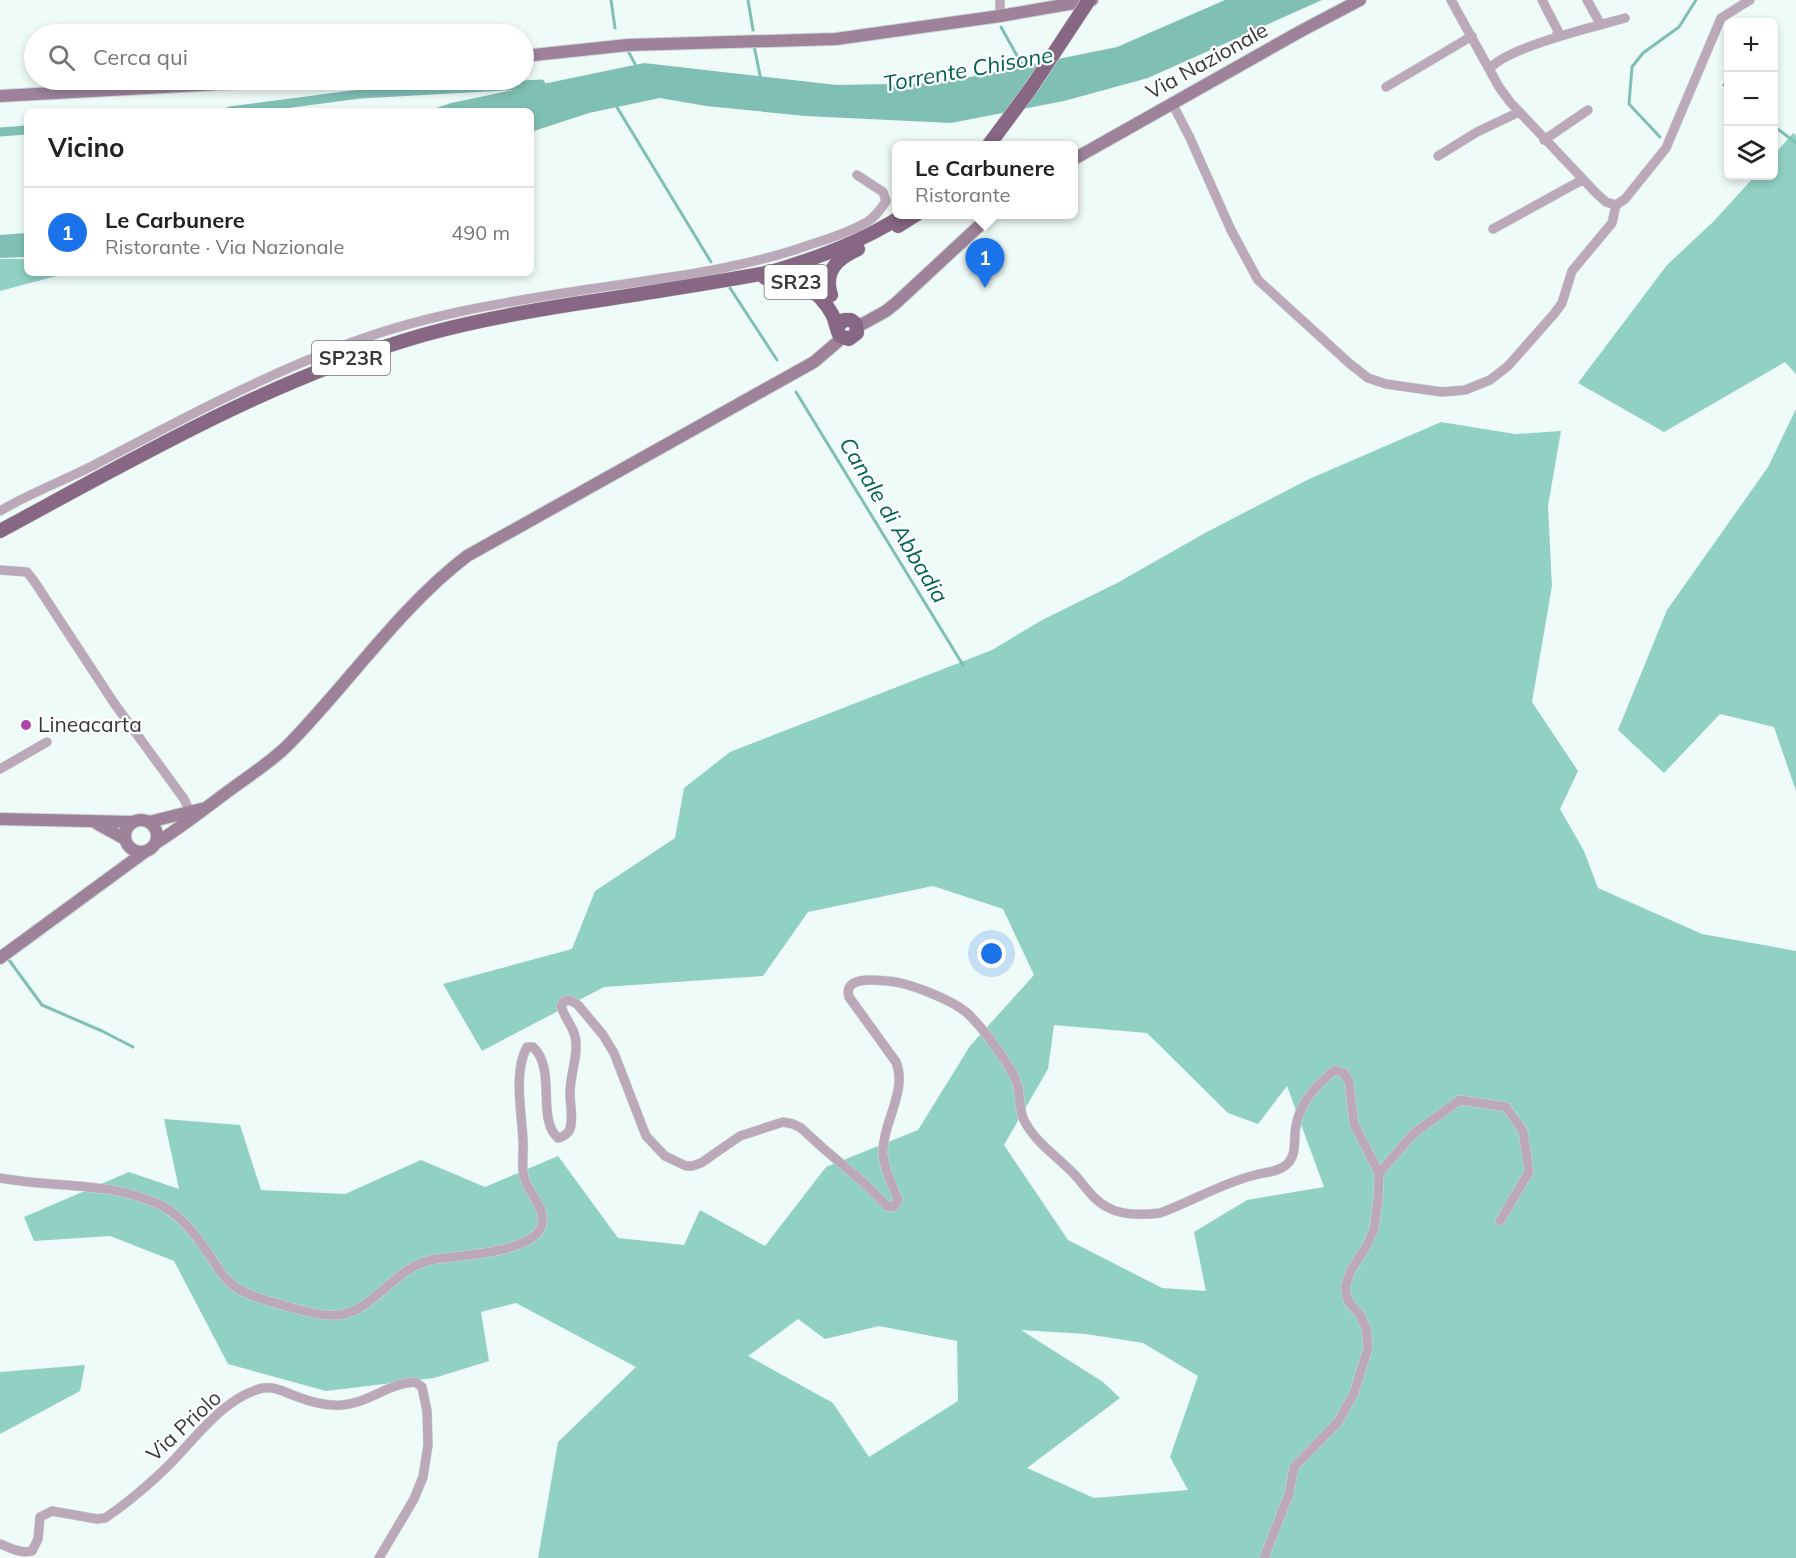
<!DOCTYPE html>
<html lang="it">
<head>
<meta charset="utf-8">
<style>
	body { margin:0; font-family:Mulish,sans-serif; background:#f2f2f2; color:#222 }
	.controls { position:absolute; right:18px; top:18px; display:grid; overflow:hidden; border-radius:9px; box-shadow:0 3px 9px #0003 }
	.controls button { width:54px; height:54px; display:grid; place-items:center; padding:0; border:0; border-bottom:2px solid #e0e0e0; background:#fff; color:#222; font:30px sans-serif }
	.you { position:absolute; left:992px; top:954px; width:21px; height:21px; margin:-15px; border:4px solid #fff; border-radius:50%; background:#1a73e8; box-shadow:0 0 0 9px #1a73e833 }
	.badge { display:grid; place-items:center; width:39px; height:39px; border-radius:50%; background:#1a73e8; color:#fff; font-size:20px; font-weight:700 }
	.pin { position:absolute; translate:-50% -50px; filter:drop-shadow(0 2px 3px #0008) }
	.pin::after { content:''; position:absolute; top:32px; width:21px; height:18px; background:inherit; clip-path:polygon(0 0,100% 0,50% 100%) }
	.popup { position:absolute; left:892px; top:141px; width:186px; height:78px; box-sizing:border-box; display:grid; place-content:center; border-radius:9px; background:#fff; filter:drop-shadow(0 2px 4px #0005); font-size:20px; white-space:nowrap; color:#767676 }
	.popup b { font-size:22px; color:#222 }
	.popup::after { content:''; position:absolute; left:50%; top:100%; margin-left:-12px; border:12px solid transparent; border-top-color:#fff }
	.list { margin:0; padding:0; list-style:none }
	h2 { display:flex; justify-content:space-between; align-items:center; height:78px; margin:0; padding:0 24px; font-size:26px }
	h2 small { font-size:20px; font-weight:400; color:#767676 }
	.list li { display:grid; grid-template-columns:39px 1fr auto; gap:18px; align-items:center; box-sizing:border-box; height:90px; padding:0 24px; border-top:2px solid #e0e0e0 }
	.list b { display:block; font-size:22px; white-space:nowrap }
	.list p { margin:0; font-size:20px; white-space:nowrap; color:#767676 }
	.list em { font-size:20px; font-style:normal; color:#767676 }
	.icon { flex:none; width:33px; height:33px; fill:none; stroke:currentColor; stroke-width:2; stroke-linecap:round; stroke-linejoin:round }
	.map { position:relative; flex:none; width:1796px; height:1558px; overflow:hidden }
	.search { position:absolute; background:#fff; box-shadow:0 3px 9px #0003; left:24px; top:24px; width:510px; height:66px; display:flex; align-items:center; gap:15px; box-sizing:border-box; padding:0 21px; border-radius:33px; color:#767676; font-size:22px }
	.panel { position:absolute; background:#fff; box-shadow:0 3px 9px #0003; left:24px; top:108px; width:510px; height:168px; border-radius:9px }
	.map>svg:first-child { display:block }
	.forest { fill:#90d1c4; fill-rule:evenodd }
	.water { fill:#80c0b4 }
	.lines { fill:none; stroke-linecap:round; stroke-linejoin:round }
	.stream { stroke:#80c0b4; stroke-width:3 }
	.canal { stroke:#80c0b4; stroke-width:9 }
	.street-casing { stroke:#ced8d6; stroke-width:10 }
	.secondary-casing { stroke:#ced8d6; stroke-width:14 }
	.primary-casing { stroke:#ced8d6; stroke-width:15 }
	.street { stroke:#bba8b9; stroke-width:9 }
	.secondary { stroke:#9d8299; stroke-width:12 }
	.primary { stroke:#876783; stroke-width:14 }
	.primary-bridge-casing { stroke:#ced8d6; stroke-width:15; stroke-linecap:butt }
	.primary-bridge { stroke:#876783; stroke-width:14 }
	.poi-dot { fill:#af45a7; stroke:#fff; stroke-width:2 }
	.labels { text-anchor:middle; stroke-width:4.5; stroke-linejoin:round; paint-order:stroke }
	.shield { fill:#fff; stroke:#727675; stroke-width:1.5 }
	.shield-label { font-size:20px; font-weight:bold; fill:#363b3a }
	.street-label { font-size:21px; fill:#363b3a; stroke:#fff }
	.poi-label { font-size:21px; fill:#363b3a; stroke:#fff; text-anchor:start }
	.water-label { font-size:22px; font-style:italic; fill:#026155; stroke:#fff }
</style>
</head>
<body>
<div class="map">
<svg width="1796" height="1558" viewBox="0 0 1796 1558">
	<rect width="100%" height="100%" fill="#effbf8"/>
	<path class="forest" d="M1793 133 1796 135V374L1785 362 1664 432 1578 383 1667 265 1713 222 1755 176H1774V155Z
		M0 259H27V273H68L0 291Z
		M1796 409V791L1774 727 1720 714 1664 773 1618 730 1667 610 1768 467Z
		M1441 422 1515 434 1561 431 1548 506 1552 586 1532 702 1578 771 1560 809 1584 851 1598 888 1702 934 1796 951V1558H538L558 1442 636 1367 516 1303 481 1312 489 1361 434 1378 326 1391 228 1364 174 1261 110 1236 34 1241 24 1217 129 1172 179 1189 164 1119 240 1125 261 1190 345 1194 421 1160 485 1187 558 1156 618 1238 684 1245 700 1210 765 1246 826 1167 918 1130 970 1046 1034 975 1003 909 933 886 808 912 763 976 604 987 482 1051 443 984 572 949 595 891 675 838 684 788 730 752 992 650 1042 620 1117 583 1205 533 1307 480ZM1054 1025 1147 1033 1228 1113 1258 1124 1287 1086 1324 1187 1247 1200 1194 1232 1206 1291 1162 1288 1068 1240 1004 1145 1048 1069ZM798 1319 825 1339 879 1326 957 1341 958 1401 869 1457 833 1403 748 1356ZM1021 1330 1086 1334 1143 1343 1198 1376 1170 1457 1188 1490 1094 1498 1027 1468 1120 1398 1103 1382Z
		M85 1365 80 1391 0 1434V1372Z"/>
	<path class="water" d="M1225 0H1322L1148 78 1064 101 951 123 805 116 706 106 660 98 589 113 531 132V111H427L451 103 644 63 837 85 940 83 1117 47Z
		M27 233V257L0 258V235Z"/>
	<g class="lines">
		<path class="stream" d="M611 0 615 28
			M748 0 753 30
			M1001 27 1025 70
			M754 46 761 80
			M627 49 636 66
			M1724 85 1728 89
			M615 104 711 262
			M1774 126 1796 143
			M1660 137 1629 104 1632 67 1643 53 1679 27 1696 0
			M730 288 777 360
			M796 392 963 665
			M9 960 42 1005 102 1031 133 1047"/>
		<path class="canal" d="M230 111 360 94 541 84
			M0 132 27 130"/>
		<defs>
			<path id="street" d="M1000 0V16
				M1451 0 1499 87 1510 102 1596 193 1606 202 1616 205
				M1542 0 1558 31 1556 37
				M1587 0 1601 25
				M1490 69C1504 48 1597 26 1625 18
				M1386 87 1472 36
				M1172 103 1190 138 1231 230 1258 280 1349 363 1368 378 1386 384 1442 392 1465 390 1490 380 1508 366 1554 314 1562 303 1572 271 1612 223 1616 205
				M1544 140 1588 110
				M1438 156 1477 132 1519 112
				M1616 205 1625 199 1666 148 1721 18 1750 0
				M1493 229 1582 180
				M0 511C32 492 66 480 98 463 176 422 253 381 335 349 416 316 504 302 590 289 663 278 739 270 809 245 829 239 849 232 867 222 875 217 881 209 886 201L883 192 857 175
				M0 570 27 572 34 581 114 703 184 799 190 812
				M0 769 47 742
				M1379 1173 1414 1133 1460 1100 1506 1107 1523 1131 1529 1172 1500 1221
				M0 1178C52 1188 106 1181 156 1203 176 1211 193 1231 205 1249 213 1259 219 1272 229 1282 245 1296 266 1300 286 1306 304 1311 325 1318 344 1314 377 1307 396 1265 436 1259 460 1256 532 1252 541 1227 548 1210 528 1193 524 1177 521 1165 524 1153 523 1141 522 1114 513 1072 527 1047H533C557 1069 536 1119 558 1138 563 1137 566 1135 569 1131 574 1121 570 1104 570 1093 570 1074 579 1055 575 1036 572 1025 564 1017 561 1006L564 1001 570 1000 578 1005 603 1035 614 1053 646 1136 665 1156 686 1166H692L701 1163 740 1136 783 1122 793 1124 801 1128 824 1149 864 1183 887 1206 893 1207 897 1203 898 1199C892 1184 884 1170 883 1154 882 1123 908 1091 896 1062L849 997C843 976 875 980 887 981 907 982 950 999 966 1012 981 1025 1007 1061 1015 1078 1022 1092 1017 1109 1025 1122 1036 1143 1059 1158 1075 1175 1085 1186 1093 1200 1107 1207 1122 1216 1143 1215 1160 1213 1193 1201 1222 1183 1255 1175 1266 1172 1278 1172 1286 1165 1298 1155 1293 1139 1296 1126 1300 1102 1317 1084 1335 1070L1344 1073 1349 1082 1354 1124 1379 1173 1378 1200 1374 1229 1366 1247 1351 1270 1345 1288 1348 1301 1360 1315 1366 1328 1368 1348 1354 1393 1338 1422 1294 1467 1289 1494 1264 1558
				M0 1544C11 1548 21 1554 32 1551L38 1539 40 1517 52 1511 97 1519 105 1518C125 1505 152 1482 169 1465 194 1440 225 1396 263 1388 276 1386 286 1393 298 1397 311 1402 328 1406 342 1405 369 1403 389 1383 415 1382L422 1387 427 1411 428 1445 423 1477 414 1499 379 1558"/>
			<path id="secondary" d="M524 56 628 45 836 39 1000 16 1092 0
				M0 96 292 80
				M1074 159 1301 31 1360 0
				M857 327 886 311 896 303 992 214
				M0 819 132 822
				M125 836a16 16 0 1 1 32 0a16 16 0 1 1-32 0Z
				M149 822 201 809
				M96 823 125 839
				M156 843C183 826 208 806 234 787 252 774 272 761 288 745 349 683 398 609 467 556L814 362 842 338
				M0 958 146 851"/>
			<path id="primary" d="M898 226 917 214
				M797 264 813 275 831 295
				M765 278C795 277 818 288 832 314 836 321 836 330 840 336L849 339 857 333 856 324 851 320H844L837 327
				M831 295C823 271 838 258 858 249
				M0 531C137 457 273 378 423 335 472 321 523 312 574 304 640 294 705 284 771 272 817 258 864 241 905 214"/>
		</defs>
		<use href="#street" class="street-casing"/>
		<use href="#secondary" class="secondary-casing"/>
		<use href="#primary" class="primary-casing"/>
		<use href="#street" class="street"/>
		<use href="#secondary" class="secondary"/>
		<use href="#primary" class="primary"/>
		<defs>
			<path id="primary-bridge" d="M988 146 1031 88 1089 0"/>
		</defs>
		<use href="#primary-bridge" class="primary-bridge-casing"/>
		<use href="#primary-bridge" class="primary-bridge"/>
	</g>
	<circle class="poi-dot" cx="26" cy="725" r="6"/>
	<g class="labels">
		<g class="shield">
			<rect x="764.5" y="265" width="63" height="34" rx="4.5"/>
			<rect x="312" y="341" width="78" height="34" rx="4.5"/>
		</g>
		<g class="shield-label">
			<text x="796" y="289">SR23</text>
			<text x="351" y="365">SP23R</text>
		</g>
		<g class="street-label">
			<text transform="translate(1207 61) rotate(-29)" y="7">Via Nazionale</text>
			<text transform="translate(184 1426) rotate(-43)" y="7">Via Priolo</text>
		</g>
		<g class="poi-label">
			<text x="38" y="732">Lineacarta</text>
		</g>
		<g class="water-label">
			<text transform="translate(968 69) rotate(-10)" y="8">Torrente Chisone</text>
			<text transform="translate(894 520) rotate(59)" y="8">Canale di Abbadia</text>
		</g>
	</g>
</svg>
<div class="controls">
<button>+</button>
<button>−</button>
<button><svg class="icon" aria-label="layers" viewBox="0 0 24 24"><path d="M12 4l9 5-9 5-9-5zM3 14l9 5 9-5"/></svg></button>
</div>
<div class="you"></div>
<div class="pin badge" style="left:985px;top:288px">1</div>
<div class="popup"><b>Le Carbunere</b>Ristorante</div>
<div class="search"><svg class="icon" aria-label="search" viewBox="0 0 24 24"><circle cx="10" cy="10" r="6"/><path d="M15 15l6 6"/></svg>Cerca qui</div>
<section class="panel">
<h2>Vicino<small></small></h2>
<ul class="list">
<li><span class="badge">1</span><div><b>Le Carbunere</b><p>Ristorante · Via Nazionale</p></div><em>490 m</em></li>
</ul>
</section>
</div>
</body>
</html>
